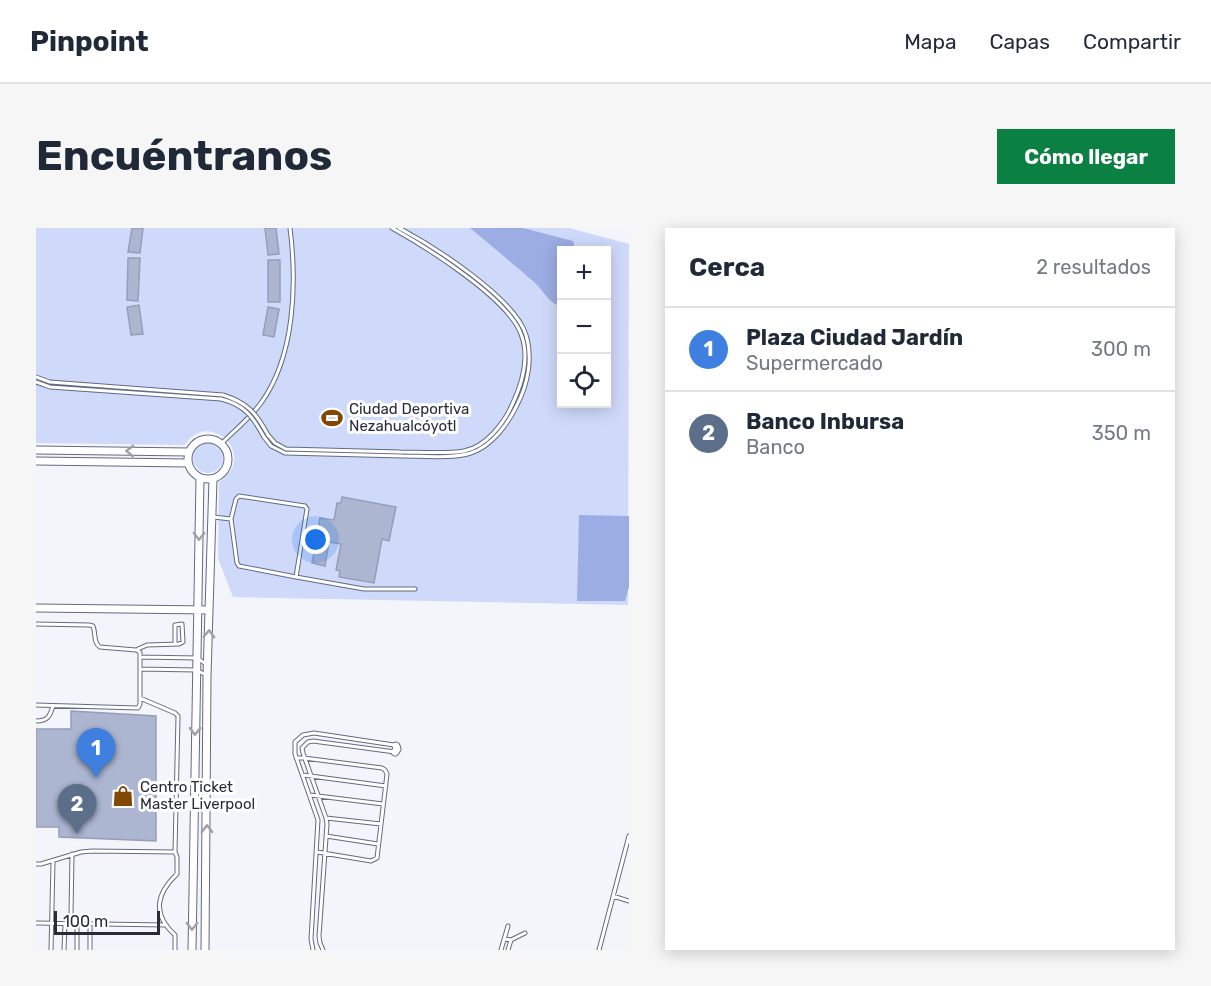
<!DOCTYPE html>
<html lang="es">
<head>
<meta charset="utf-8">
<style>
	body { margin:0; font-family:Rubik,sans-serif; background:#f6f6f7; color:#1f2937 }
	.controls { position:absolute; right:18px; top:18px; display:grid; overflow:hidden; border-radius:0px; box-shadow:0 3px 15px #0003 }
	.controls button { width:54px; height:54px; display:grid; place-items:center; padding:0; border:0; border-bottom:2px solid #e0e1e3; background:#fff; color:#1f2937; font:30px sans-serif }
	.scale { position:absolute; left:18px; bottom:15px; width:106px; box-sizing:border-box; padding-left:6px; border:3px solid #282c37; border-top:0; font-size:16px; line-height:21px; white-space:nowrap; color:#282c37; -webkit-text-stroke:4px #fff; paint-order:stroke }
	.you { position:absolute; left:280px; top:312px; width:21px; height:21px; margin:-15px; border:4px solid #fff; border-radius:50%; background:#1a73e8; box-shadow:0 0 0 9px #1a73e833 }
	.badge { display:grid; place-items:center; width:39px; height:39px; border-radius:50%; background:#0b8043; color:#fff; font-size:20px; font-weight:700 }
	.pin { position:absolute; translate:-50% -50px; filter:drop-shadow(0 2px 3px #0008) }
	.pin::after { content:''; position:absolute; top:32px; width:21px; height:18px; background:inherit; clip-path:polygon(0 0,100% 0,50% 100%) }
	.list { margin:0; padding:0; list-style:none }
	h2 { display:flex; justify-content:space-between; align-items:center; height:78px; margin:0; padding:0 24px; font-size:26px }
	h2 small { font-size:20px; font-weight:400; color:#747a83 }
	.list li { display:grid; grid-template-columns:39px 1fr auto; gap:18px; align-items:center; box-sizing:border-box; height:84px; padding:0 24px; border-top:2px solid #e0e1e3 }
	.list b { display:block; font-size:22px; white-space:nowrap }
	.list p { margin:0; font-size:20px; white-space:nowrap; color:#747a83 }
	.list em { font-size:20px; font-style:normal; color:#747a83 }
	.icon { flex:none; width:33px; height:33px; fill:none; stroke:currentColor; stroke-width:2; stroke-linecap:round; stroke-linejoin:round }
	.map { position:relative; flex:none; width:593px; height:722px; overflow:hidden; border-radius:0px }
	header { display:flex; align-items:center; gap:36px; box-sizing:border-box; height:84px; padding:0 30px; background:#fff; border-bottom:2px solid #e0e1e3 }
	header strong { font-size:28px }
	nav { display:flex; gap:33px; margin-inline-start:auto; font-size:21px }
	.intro { display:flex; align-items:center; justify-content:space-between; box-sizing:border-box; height:144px; padding:0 36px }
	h1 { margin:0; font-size:42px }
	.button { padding:15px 27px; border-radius:0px; background:#0b8043; color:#fff; font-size:21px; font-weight:700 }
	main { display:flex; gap:36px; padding:0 36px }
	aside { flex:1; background:#fff; border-radius:0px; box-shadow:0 3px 15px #0003 }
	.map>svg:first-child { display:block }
	.green { fill:#cfd9fa; fill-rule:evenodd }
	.water { fill:#9cade3 }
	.building { fill:#acb6d1; stroke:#959eb9; stroke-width:1.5 }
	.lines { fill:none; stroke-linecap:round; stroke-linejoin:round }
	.lane-casing { stroke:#626a84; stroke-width:5 }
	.street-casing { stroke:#626a84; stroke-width:9 }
	.lane { stroke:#fff; stroke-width:3 }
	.street { stroke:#fff; stroke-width:7 }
	.lane-bridge-casing { stroke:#626a84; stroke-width:5; stroke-linecap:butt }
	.lane-bridge { stroke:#fff; stroke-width:3 }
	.oneway { stroke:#9ea0a5 }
	.labels { text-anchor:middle; stroke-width:6; stroke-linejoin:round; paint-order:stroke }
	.poi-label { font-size:15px; fill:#282c37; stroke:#fff; text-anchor:start }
</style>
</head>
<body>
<header>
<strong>Pinpoint</strong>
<nav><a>Mapa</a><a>Capas</a><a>Compartir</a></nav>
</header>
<div class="intro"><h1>Encuéntranos</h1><a class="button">Cómo llegar</a></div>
<main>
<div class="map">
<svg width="593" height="722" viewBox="0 0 593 722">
	<rect width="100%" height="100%" fill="#f3f5fb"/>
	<path class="green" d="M0 0H533L593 16 592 377 197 369 182 330 183 254C224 227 172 180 149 217L0 215ZM526 22H570V176H526Z
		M157 230a15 15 0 1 1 30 0a15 15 0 1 1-30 0Z"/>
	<path class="water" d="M434 0H487L537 13 538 16 537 22H526L525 76 521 77C512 73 506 61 498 54 477 36 456 18 434 0Z
		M543 287 593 288V359L589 373H541Z"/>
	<path class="building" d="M96 0H107L104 25 92 24Z
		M229 0H240L243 26 232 27Z
		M92 30H104L102 73 91 72Z
		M232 32H244V74H232Z
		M103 77 107 106 95 107 91 79Z
		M232 79 243 81 238 109 227 107Z
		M306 269 360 279 353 313 346 311 338 355 303 349 304 343 300 342 305 316 293 314 289 338 276 335 284 290 298 292 301 275H305Z
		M35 483 120 488V613L23 609V599H0V501H35Z"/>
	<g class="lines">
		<defs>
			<path id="lane" d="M0 149 14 154 187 167
				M0 154 14 159 185 171
				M232 207 239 215 250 221C288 222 326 223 364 224 382 224 411 226 428 223 450 219 468 195 476 177 486 156 494 129 485 106 472 70 390 19 356 0
				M228 209 235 218 249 225C289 226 328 227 367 228 388 228 416 231 435 225 456 218 472 196 481 177 492 156 497 130 490 107 479 70 397 18 363 0
				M186 215C199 202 214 190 225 175 259 128 261 56 254 0
				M177 289 195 291 200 271 203 268 269 278 271 281 260 349 328 361H379
				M195 291 201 335 203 338 260 349
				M0 396 53 397 57 398C60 405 57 415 64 419L100 422 104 424V476L102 480 0 477
				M102 421 111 417 143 416 147 414 146 396 139 397V416
				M104 429 161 430 170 436
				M104 441 160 442 170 447
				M104 470 139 485 142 488 139 624 141 629V646C120 666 116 686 139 707V722
				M0 493C12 493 14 488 17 478
				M260 530H268L346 540 349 542 351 546 341 630 335 633 281 624
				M267 547 350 558
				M274 567 347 576
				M290 590 345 596
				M290 608 342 616
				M36 626 35 687 41 696V722
				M0 636H5L45 624 56 623 139 624
				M577 668 593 673
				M0 695 130 697
				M54 696V722
				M468 711 475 712 489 705
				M15 722 17 634
				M28 722 29 696 35 687
				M277 722 275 711 282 592 259 526V514L267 507 278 505 358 517
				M287 722 284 715 283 708 291 596 290 590 267 525 266 520 272 514 277 513 359 524
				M465 722 472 698
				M472 722 475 712
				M563 722 593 608"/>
			<path id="street" d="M152 231a20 20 0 1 1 40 0a20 20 0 1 1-40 0Z
				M0 222 153 224
				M0 233 152 235
				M0 380 173 382
				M359 524 361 521 360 518
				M156 722 164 250
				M169 722 171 448 177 251"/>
		</defs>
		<use href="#lane" class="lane-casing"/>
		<use href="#street" class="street-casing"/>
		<use href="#lane" class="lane"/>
		<use href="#street" class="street"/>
		<defs>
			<path id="lane-bridge" d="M187 167C212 175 220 185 232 207
				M185 171C209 177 217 189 228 209"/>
		</defs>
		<use href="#lane-bridge" class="lane-bridge-casing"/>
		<use href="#lane-bridge" class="lane-bridge"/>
	</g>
	<defs><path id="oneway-chevron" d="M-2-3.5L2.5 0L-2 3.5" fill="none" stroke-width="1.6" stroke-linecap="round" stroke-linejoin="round" transform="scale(1.5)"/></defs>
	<g class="oneway">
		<use href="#oneway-chevron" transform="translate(94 223) rotate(-179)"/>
		<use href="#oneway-chevron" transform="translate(163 308) rotate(91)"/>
		<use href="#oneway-chevron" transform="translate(173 406) rotate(-88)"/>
		<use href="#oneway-chevron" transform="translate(159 503) rotate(91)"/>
		<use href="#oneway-chevron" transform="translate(171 601) rotate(-90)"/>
		<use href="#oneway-chevron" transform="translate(156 698) rotate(91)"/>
	</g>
	<defs>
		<symbol id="stadium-bare" viewBox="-9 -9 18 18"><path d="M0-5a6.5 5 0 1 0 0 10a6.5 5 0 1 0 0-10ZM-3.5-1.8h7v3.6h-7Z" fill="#824700" stroke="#fff" stroke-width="2.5" paint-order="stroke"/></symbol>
		<symbol id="shop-bare" viewBox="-9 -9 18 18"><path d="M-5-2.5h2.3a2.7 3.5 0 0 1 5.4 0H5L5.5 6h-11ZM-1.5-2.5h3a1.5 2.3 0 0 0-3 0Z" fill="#824700" stroke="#fff" stroke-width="2.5" paint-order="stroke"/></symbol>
	</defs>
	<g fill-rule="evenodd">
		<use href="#stadium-bare" x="281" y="175" width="30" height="30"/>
		<use href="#shop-bare" x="72" y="553" width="30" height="30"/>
	</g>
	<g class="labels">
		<g class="poi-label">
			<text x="313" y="186">Ciudad Deportiva<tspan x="313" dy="17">Nezahualcóyotl</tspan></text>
			<text x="104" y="564">Centro Ticket<tspan x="104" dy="17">Master Liverpool</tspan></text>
		</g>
	</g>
</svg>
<div class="controls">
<button>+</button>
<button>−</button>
<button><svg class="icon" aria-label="locate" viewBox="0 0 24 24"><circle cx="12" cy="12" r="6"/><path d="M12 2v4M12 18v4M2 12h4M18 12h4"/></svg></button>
</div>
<div class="scale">100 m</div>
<div class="you"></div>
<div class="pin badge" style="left:60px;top:550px;background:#3f7fe0">1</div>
<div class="pin badge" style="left:41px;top:606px;background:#5c6f8a">2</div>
</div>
<aside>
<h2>Cerca<small>2 resultados</small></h2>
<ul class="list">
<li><span class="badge" style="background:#3f7fe0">1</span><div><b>Plaza Ciudad Jardín</b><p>Supermercado</p></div><em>300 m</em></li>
<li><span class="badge" style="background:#5c6f8a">2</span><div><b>Banco Inbursa</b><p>Banco</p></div><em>350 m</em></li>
</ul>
</aside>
</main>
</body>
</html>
